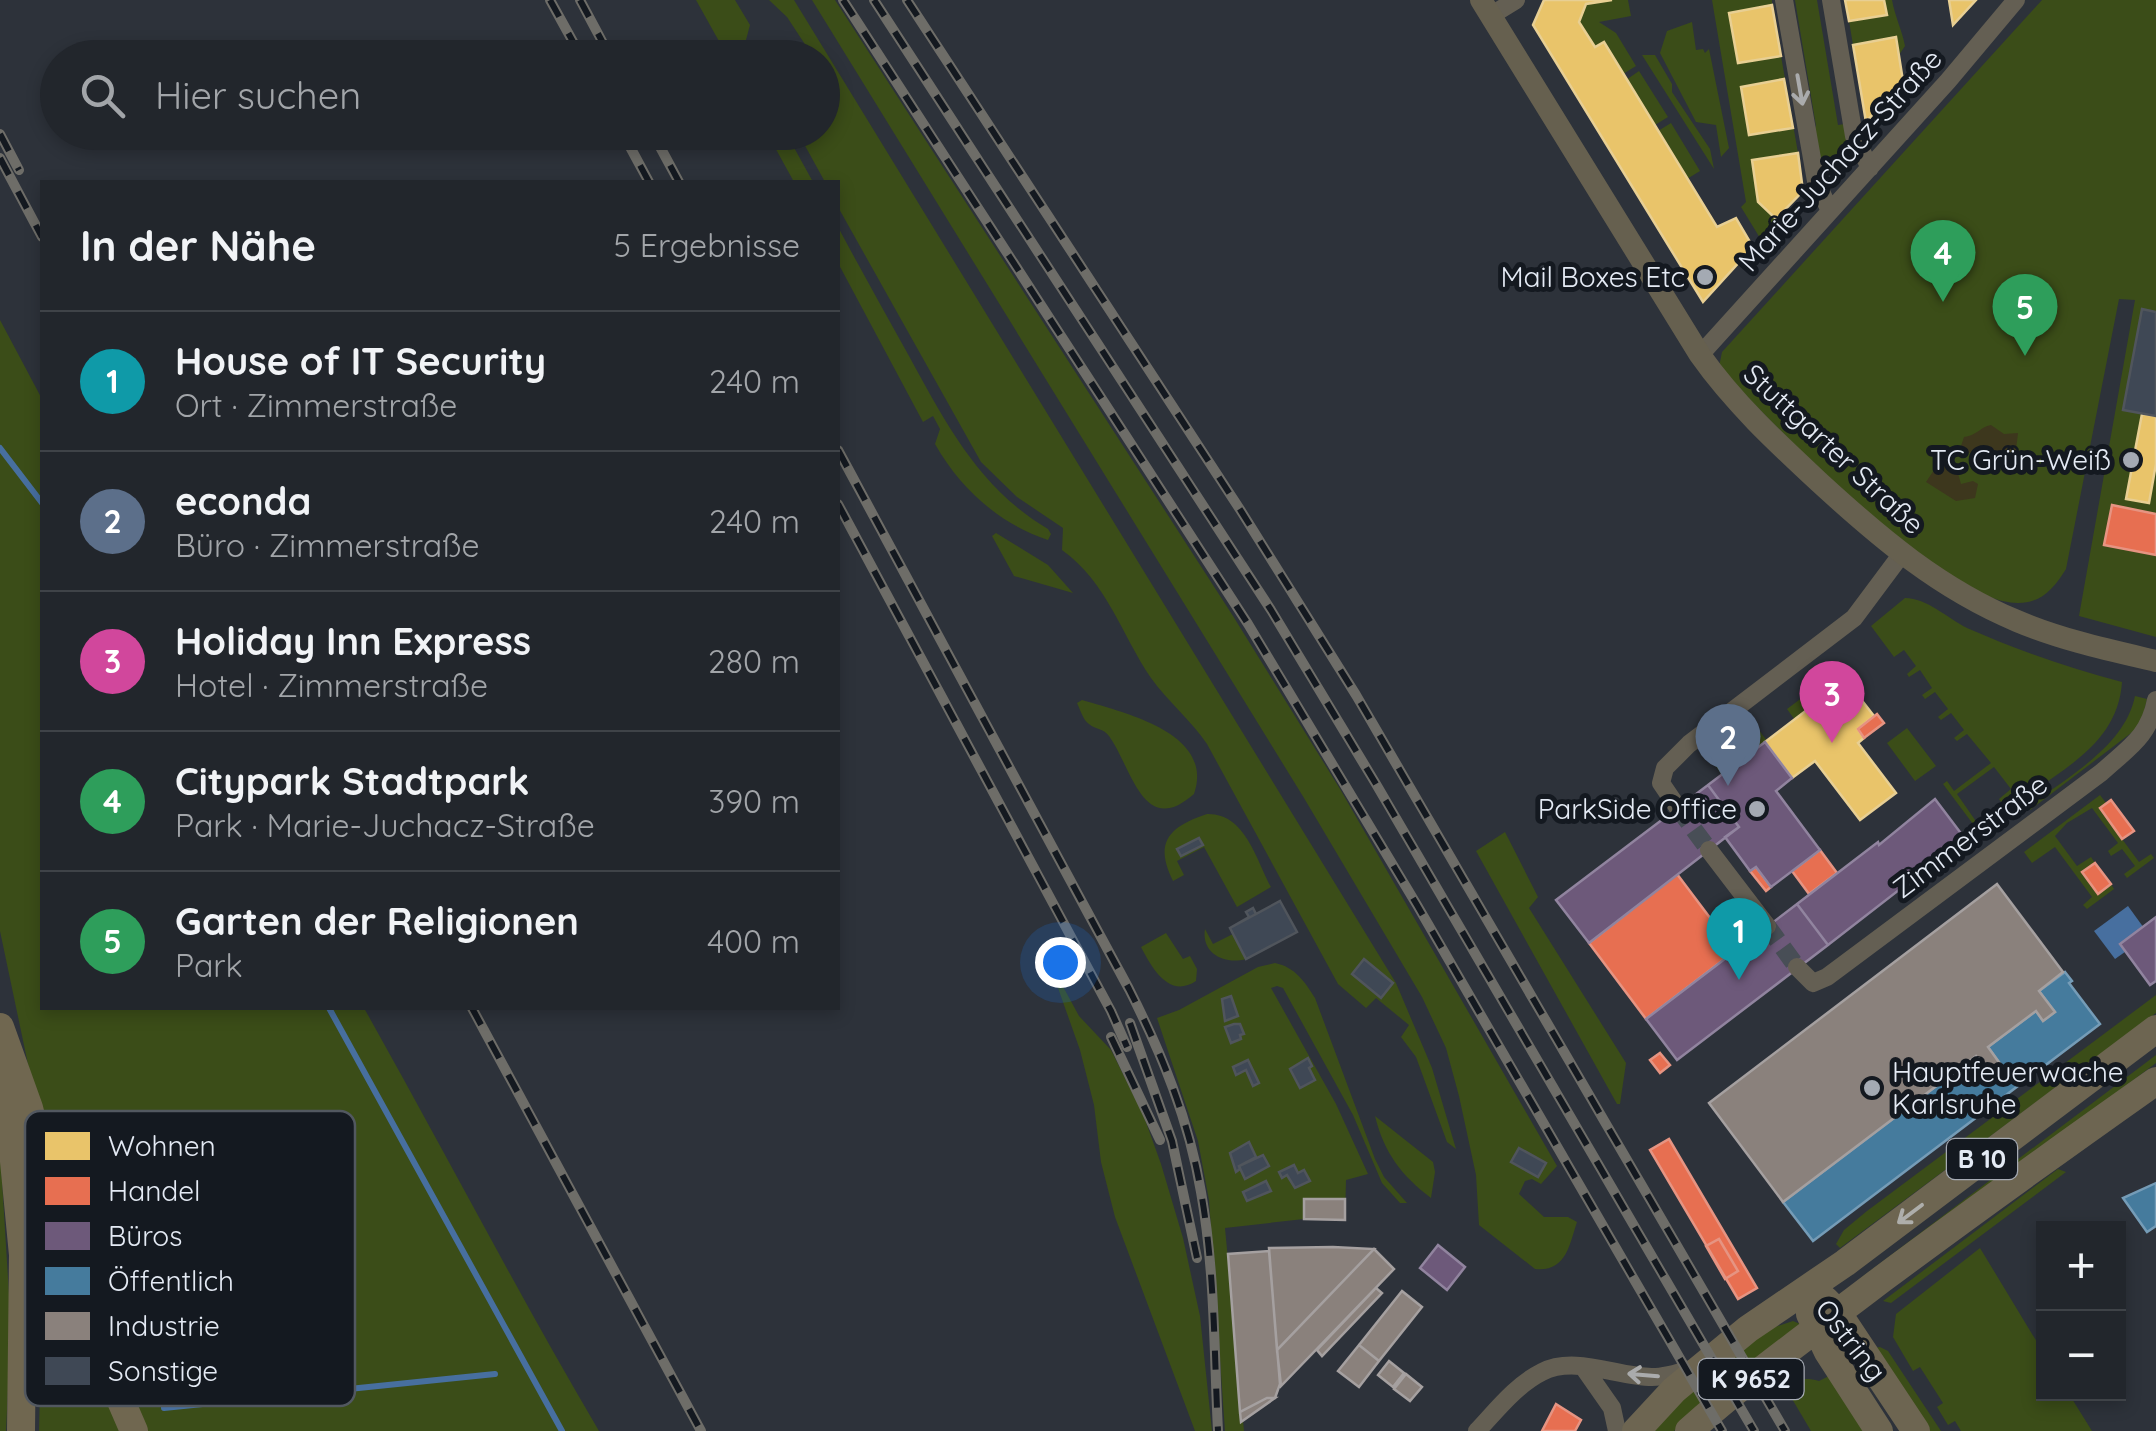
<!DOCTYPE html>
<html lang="de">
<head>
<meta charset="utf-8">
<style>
	body { margin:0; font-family:Quicksand,sans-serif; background:#2e3238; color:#f1f3f6 }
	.controls { position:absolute; right:30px; bottom:30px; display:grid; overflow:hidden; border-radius:0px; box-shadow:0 5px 15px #0003 }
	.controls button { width:90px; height:90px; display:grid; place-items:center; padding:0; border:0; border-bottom:2px solid #3f4348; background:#22262c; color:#f1f3f6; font:50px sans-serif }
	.you { position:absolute; left:1060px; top:962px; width:35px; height:35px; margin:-25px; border:8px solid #fff; border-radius:50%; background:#1a73e8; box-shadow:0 0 0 15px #1a73e833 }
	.badge { display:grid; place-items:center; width:65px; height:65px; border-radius:50%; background:#a4aab3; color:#fff; font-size:32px; font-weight:700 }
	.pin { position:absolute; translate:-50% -82px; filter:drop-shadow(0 2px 5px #0008) }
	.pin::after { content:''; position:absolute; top:52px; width:35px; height:30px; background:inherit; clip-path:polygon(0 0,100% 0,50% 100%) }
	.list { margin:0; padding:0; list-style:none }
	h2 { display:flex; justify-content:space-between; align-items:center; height:130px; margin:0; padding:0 40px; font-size:42px }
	h2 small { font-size:32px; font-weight:400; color:#a2a5a9 }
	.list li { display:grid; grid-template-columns:65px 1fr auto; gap:30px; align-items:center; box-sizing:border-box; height:140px; padding:0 40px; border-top:2px solid #3f4348 }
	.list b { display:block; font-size:38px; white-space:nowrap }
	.list p { margin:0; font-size:32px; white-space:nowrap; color:#a2a5a9 }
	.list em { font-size:32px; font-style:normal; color:#a2a5a9 }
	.icon { flex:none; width:55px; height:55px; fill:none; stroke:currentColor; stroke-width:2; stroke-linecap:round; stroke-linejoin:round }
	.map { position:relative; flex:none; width:2156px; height:1431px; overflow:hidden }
	.search { position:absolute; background:#22262c; box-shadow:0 5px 15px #0003; left:40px; top:40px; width:800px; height:110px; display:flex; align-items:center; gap:25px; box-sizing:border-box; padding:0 35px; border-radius:55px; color:#a2a5a9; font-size:38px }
	.panel { position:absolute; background:#22262c; box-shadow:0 5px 15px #0003; left:40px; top:180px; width:800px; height:830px; border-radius:0px }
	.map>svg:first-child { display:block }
	.green { fill:#3b4d18 }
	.sand { fill:#3d371d }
	.water { fill:#476f9f }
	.homes { fill:#e9c46a; stroke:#e8cf93; stroke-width:2.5 }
	.shops { fill:#e76f51; stroke:#e69482; stroke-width:2.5 }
	.offices { fill:#6d597a; stroke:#91849f; stroke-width:2.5 }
	.public { fill:#457b9d; stroke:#759cb7; stroke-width:2.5 }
	.industry { fill:#8a817c; stroke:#a5a0a0; stroke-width:2.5 }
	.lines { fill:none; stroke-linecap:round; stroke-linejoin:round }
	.stream { stroke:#476f9f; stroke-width:6 }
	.building { fill:#3f4855; stroke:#50555c; stroke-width:2.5 }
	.minor-tunnel { stroke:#484e56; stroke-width:18; stroke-dasharray:18 9; stroke-linecap:butt }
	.minor { stroke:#645f53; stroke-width:18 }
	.secondary { stroke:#66604f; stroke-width:22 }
	.primary { stroke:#6d6551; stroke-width:28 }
	.trunk { stroke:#706750; stroke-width:28 }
	.rail-casing { stroke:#6e6d68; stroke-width:10 }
	.rail { stroke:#141920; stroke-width:6; stroke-dasharray:19; stroke-linecap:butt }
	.oneway { stroke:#aaabac }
	.oneway2 { stroke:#aeaeab }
	.poi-dot { fill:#a4aab3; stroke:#141920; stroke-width:4 }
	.labels { text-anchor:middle; stroke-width:10; stroke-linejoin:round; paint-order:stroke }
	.shield { fill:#141920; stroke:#a6abb4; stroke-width:2.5 }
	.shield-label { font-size:25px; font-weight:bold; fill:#e4eaf4 }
	.street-label { font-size:28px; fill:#e4eaf4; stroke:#141920 }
	.poi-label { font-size:28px; fill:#e4eaf4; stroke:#141920; text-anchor:end }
	.key { fill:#141920; stroke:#525860; stroke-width:2.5 }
	.key-label { font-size:28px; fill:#e4eaf4 }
</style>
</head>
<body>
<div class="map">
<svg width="2156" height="1431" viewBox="0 0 2156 1431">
	<rect width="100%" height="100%" fill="#2d323a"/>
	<path class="green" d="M696 0H735L750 25 743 51 729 56 725 52Z
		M769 0H794L1396 983 1432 1068 1456 1149 1447 1142 1416 1057 1401 1037 1409 1025 1376 998 1366 1008 1338 984 1207 744C1191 720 1168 702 1151 678 1121 634 1107 582 1062 550L1063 528 1017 497 981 462 838 207V182H825L798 133 822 132V58L803 57 810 52 787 17Z
		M812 0H835L1233 616 1340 789 1557 1166 1541 1184 1532 1179 1525 1181 1519 1194 1544 1217H1568L1577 1222C1569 1246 1566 1272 1535 1269L1479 1225 1476 1175 1459 1096 1446 1048 1422 997 1304 798Z
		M1612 0H1628L1631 16 1599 22 1616 33 1636 66 1623 74 1604 43 1595 47 1579 22 1586 4Z
		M1712 0H1772V5L1730 13 1738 63 1781 56 1798 153 1752 161 1758 202 1776 219 1760 238 1741 207 1746 202Z
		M1795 0H1817L1838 125 1845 124 1848 143 1819 175 1811 132 1816 126Z
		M1884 0H1892C1895 17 1902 30 1905 46L1899 55 1895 37 1853 45 1849 21 1886 15Z
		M2042 0H2156V637L2079 616 2135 300 2119 299 2066 569C2054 588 2042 603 2018 603 1941 603 1773 424 1719 367L1722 352Z
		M1692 22 1696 50 1703 49 1705 53 1709 49 1729 148 1721 157 1716 125 1696 122 1660 53 1667 31Z
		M1642 55H1655L1672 84V92L1710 149 1714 169Z
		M1639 71 1668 117 1655 125 1626 80Z
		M1671 123 1700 171 1687 179 1658 131Z
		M767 133H786L813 182H794Z
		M838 227C861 270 885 313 909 356 946 424 980 489 1048 529L1051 534 1048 540C999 524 960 488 935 444L940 429 933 416 923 422 838 263Z
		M0 320 42 399V1008H364C443 1148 517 1292 599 1431H145L99 1320 37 1107 0 931Z
		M996 533 1048 565 1073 593 1014 576 992 536Z
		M1905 598C1927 598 1947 618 1967 628 2017 650 2069 668 2122 682 2118 743 2064 768 2020 801L2013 793 2001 802 1999 799 2011 789 1994 767 1957 794 1982 830 1979 832 1943 784 1947 781 1954 791 1991 763 1967 734 1957 741 1954 738 1964 730 1951 713 1941 720 1938 717 1948 709 1935 692 1925 699 1922 695 1932 688 1920 670 1909 677 1907 674 1916 666 1904 650 1894 657 1871 626Z
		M1839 670 1846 680 1795 720 1787 709Z
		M2135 696 2147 699 2142 720 2135 730 2030 810 2027 808C2065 778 2125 747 2135 696Z
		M1082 700C1125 713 1215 733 1194 794 1143 839 1132 768 1109 736 1103 728 1096 730 1089 724 1083 720 1080 709 1077 703Z
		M1907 728 1936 766 1915 781 1887 743Z
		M1759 730 1767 741 1722 775 1714 764Z
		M2100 795 2106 803 2100 809 2139 862 2151 854 2154 858 2127 878 2124 874 2135 866 2122 849 2111 856 2108 851 2118 843 2092 808 2067 823 2055 836 2077 866 2091 857 2095 863 2082 873 2097 893 2111 884 2114 889 2087 909 2083 905 2092 897 2055 847 2032 863 2024 852Z
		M1207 814C1245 813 1256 859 1271 887L1237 907 1204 847 1177 861 1184 875 1173 881C1154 843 1168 827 1207 814Z
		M1505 832 1538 897 1529 908 1626 1063 1620 1104H1617L1476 851Z
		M1205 929 1213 944 1233 934 1246 959C1225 965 1201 954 1205 929Z
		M1166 933 1183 959 1190 956 1197 969 1196 981C1169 999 1152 968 1141 947Z
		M1047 957 1079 1016 1111 1050 1143 1114 1161 1164 1183 1238 1200 1316 1212 1431H1195L1115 1217 1101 1162 1094 1105 1080 1050Z
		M1275 963C1295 967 1305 982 1315 998L1375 1159 1384 1177 1407 1203H1400L1382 1183 1353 1115 1283 988 1277 986 1271 988 1336 1104 1368 1174 1346 1180 1345 1220 1304 1219 1225 1228 1244 1431H1225L1209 1200 1198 1141 1157 1018 1179 1010 1258 967Z
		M2156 995V1013L1840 1248 1836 1244 1844 1230 1867 1211Z
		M2156 1055V1063L1866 1281 1862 1277Z
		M1375 1116 1433 1162 1435 1172 1431 1198C1402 1176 1384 1153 1375 1116Z
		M0 1148 11 1327 6 1431H0Z
		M2058 1169 2066 1172 1891 1303 1883 1301Z
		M36 1193 124 1431H39L42 1306Z
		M1980 1248 2043 1352 2044 1394H2069L2092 1431H1961L1955 1421 1948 1425 1937 1407 1943 1403 1920 1367 1913 1371 1893 1337 1896 1314Z
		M1793 1321 1800 1324 1694 1410 1674 1431H1648L1757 1333Z
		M1880 1347 1888 1351 1941 1431H1927L1874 1348Z
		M1829 1376 1869 1431H1811L1785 1387C1798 1379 1804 1377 1819 1381Z"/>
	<path class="sand" d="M1991 425 2004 434 2018 433 2016 450 2003 457 1986 446 1977 453H1968L1961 446 1964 437C1976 436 1980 427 1991 425Z
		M1947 463H1955L1961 484 1973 481 1978 484 1975 498 1956 501 1926 482 1936 467Z"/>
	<path class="water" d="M2128 906 2149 935 2115 959 2094 931Z"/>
	<path class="homes" d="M1544 0H1612L1586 4 1579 22 1595 47 1604 42 1717 227 1736 218 1753 247 1703 302 1533 25Z
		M1845 0H1884L1887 15 1849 21Z
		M1949 0H1976L1953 25Z
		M1772 5 1781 56 1738 63 1729 13Z
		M1896 37 1903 81 1866 122 1853 45Z
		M1784 79 1793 128 1749 135 1741 87Z
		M1798 153 1803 191 1776 219 1758 202 1752 160Z
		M2142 414 2156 416V464L2149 503 2126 499 2132 467 2127 465 2129 455 2134 456Z
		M1846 680 1874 716 1858 729 1864 738 1858 743 1896 793 1860 820 1815 761 1792 778 1765 742Z"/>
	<path class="shops" d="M2112 505 2156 514V555L2104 545Z
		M1877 714 1884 723 1864 738 1858 729Z
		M2111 800 2134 831 2122 839 2100 808Z
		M1820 850 1837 873 1809 894 1792 871Z
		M2095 863 2111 884 2098 894 2082 872Z
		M1756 867 1771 887 1766 891 1750 871Z
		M1677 874 1735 951 1646 1019 1589 943Z
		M1660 1053 1670 1065 1660 1073 1650 1060Z
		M1669 1139 1757 1288 1738 1299 1650 1150Z
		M1719 1239 1738 1271 1725 1279 1706 1246Z
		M1556 1404 1581 1420 1575 1431H1542Z"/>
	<path class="offices" d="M1765 742 1792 778 1776 791 1820 850 1771 887 1756 867 1750 871 1725 837 1739 827 1708 785Z
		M1708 785 1739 827 1589 943 1556 900Z
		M1935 799 1966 840 1916 878 1914 876 1907 881 1908 883 1828 945 1797 904 1878 842 1879 845Z
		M1797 904 1828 945 1677 1060 1646 1019Z
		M2156 917V981L2150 985 2120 944Z
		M1438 1245 1465 1267 1447 1290 1420 1268Z"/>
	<path class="public" d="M2065 972 2072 981 2069 983 2100 1024 1813 1241 1783 1202 1976 1056 1989 1074 2001 1065 1988 1047 2036 1011 2043 1021 2055 1012 2039 991Z
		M2156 1183V1226L2147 1232 2123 1198Z"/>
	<path class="industry" d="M1997 884 2063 972 2039 991 2055 1012 2043 1021 2036 1011 1988 1047 2001 1065 1989 1074 1976 1056 1783 1202 1709 1103Z
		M1304 1199H1345V1220L1304 1219Z
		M1269 1248 1333 1247 1374 1249 1277 1350Z
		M1374 1249 1394 1269 1281 1386 1277 1350Z
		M1269 1251 1280 1384 1275 1398H1267L1240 1412 1228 1254Z
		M1376 1288 1382 1293 1322 1356 1317 1350Z
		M1402 1291 1422 1307 1379 1361 1359 1345Z
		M1359 1345 1379 1361 1359 1387 1338 1371Z
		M1389 1361 1404 1373 1393 1387 1378 1375Z
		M1406 1374 1422 1387 1410 1401 1394 1389Z
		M1267 1398H1275L1241 1422 1240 1412Z"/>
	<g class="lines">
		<path class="stream" d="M0 448 42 503
			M329 1008 562 1431
			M164 1408 495 1374"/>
	</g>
	<path class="building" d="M2142 309 2156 312V416L2123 410Z
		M1199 838 1203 845 1181 856 1177 849Z
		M1280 901 1297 932 1246 959 1230 928 1249 917 1246 912 1253 908 1256 914Z
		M1280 901 1297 932 1246 959 1230 928Z
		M1364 959 1393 983 1381 998 1352 974Z
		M1231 996 1238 1016 1225 1021 1222 999Z
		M1234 1024H1240L1244 1034 1240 1035 1241 1039 1231 1043 1225 1027Z
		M1308 1058 1312 1066 1309 1068 1315 1080 1300 1088 1290 1069Z
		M1248 1060 1259 1083 1253 1086 1246 1070 1236 1075 1233 1067Z
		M1249 1142 1256 1157 1239 1166 1240 1169 1236 1172 1230 1153Z
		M1519 1148 1546 1163 1538 1177 1511 1162Z
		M1263 1155 1269 1166 1245 1179 1239 1166Z
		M1294 1165 1298 1173 1304 1170 1310 1181 1295 1188 1287 1175 1282 1178 1279 1172Z
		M1266 1181 1271 1191 1247 1201 1243 1192Z"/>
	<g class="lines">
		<path class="minor-tunnel" d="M1678 808 1709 850
			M1767 926 1797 967"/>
		<path class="minor" d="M1784 0 1816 181 1830 211
			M1831 0 1854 136 1870 168
			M1490 16 1516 0
			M1700 355 1948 81 2016 0
			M1678 808 1661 783 1665 768 1689 744 1854 618 1901 555
			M1709 850 1767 926
			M1797 967 1813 983 1827 977 2102 772C2128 748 2149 737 2156 700
			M1584 1368 1612 1408 1617 1431
			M1477 1431C1496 1411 1516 1385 1542 1372 1575 1355 1617 1377 1652 1377 1665 1377 1678 1373 1691 1369"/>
		<path class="secondary" d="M1481 0 1700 355C1734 403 1776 442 1819 482 1880 538 1940 589 2017 621 2062 640 2109 650 2156 661"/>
		<path class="primary" d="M1825 1300 1837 1312 1916 1431
			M1810 1314 1828 1352 1879 1431
			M1636 1431 1674 1390 1748 1329 1845 1263 2156 1029
			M1689 1431C1750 1376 1817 1329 1882 1279 1972 1212 2064 1146 2156 1081"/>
		<path class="trunk" d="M0 1027 29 1108 67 1259 95 1341 134 1431
			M6 1078 23 1255 21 1431"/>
		<defs>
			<path id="rail" d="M550 0 582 58
				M580 0 611 58
				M843 0 1248 624 1417 905 1722 1431
				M874 0 1271 610 1376 784 1754 1431
				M907 0 1241 511 1356 695 1785 1431
				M622 132 649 182
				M652 132 679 182
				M0 134 19 170
				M0 158 42 237
				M838 450 1129 989C1162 1054 1189 1120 1201 1192 1215 1270 1214 1352 1218 1431
				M838 504 1111 1011 1127 1047
				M472 1008 701 1431
				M1130 1023 1172 1141 1197 1258
				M1111 1037 1160 1140"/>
		</defs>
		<use href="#rail" class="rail-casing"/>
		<use href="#rail" class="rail"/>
	</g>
	<defs><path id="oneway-shaft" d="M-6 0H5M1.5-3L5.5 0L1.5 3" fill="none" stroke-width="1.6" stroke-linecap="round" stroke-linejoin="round" transform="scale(2.5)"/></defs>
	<g class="oneway">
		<use href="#oneway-shaft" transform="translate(1800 90) rotate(80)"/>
		<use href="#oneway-shaft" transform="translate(1643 1375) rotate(-175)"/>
	</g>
	<use class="oneway2" href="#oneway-shaft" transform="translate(1910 1214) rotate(143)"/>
	<g class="poi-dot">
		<circle cx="1705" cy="277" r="10"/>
		<circle cx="2131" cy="460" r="10"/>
		<circle cx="1757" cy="809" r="10"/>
		<circle cx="1872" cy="1088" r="10"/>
	</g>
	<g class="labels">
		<g class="shield">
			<rect x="1947" y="1139" width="70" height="40" rx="8"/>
			<rect x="1698.5" y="1359" width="105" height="40" rx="8"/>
		</g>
		<g class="shield-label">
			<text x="1982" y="1168">B 10</text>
			<text x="1751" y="1388">K 9652</text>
		</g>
		<g class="street-label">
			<text transform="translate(1840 160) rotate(-48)" y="10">Marie-Juchacz-Straße</text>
			<text transform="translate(1834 449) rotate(43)" y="10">Stuttgarter Straße</text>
			<text transform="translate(1970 836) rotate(-37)" y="10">Zimmerstraße</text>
			<text transform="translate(1851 1340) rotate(52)" y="10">Ostring</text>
		</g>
		<g class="poi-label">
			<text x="1685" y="287">Mail Boxes Etc</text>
			<text x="2111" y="470">TC Grün-Weiß</text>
			<text x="1737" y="819">ParkSide Office</text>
			<text x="1892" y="1082" text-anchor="start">Hauptfeuerwache<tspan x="1892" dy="32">Karlsruhe</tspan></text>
		</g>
	</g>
	<rect x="25" y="1111" width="330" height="295" rx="15" class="key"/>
	<rect x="45" y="1132" width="45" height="28" fill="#e9c46a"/>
	<rect x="45" y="1177" width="45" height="28" fill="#e76f51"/>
	<rect x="45" y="1222" width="45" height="28" fill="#6d597a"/>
	<rect x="45" y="1267" width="45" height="28" fill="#457b9d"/>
	<rect x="45" y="1312" width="45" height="28" fill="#8a817c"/>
	<rect x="45" y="1357" width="45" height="28" fill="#3f4855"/>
	<g class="key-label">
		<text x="108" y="1156">Wohnen</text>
		<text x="108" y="1201">Handel</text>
		<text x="108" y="1246">Büros</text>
		<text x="108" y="1291">Öffentlich</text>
		<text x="108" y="1336">Industrie</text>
		<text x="108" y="1381">Sonstige</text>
	</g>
</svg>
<div class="controls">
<button>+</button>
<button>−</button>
</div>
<div class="you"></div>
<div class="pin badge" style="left:1739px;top:980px;background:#0f9aa8">1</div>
<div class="pin badge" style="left:1728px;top:786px;background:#5c6f8a">2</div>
<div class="pin badge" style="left:1832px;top:743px;background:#d1479c">3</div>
<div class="pin badge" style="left:1943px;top:302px;background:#2e9e5b">4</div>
<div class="pin badge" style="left:2025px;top:356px;background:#2e9e5b">5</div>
<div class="search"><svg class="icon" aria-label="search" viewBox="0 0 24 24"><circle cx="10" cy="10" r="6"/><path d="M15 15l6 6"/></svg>Hier suchen</div>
<section class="panel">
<h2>In der Nähe<small>5 Ergebnisse</small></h2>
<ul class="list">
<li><span class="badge" style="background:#0f9aa8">1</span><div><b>House of IT Security</b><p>Ort · Zimmerstraße</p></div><em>240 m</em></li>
<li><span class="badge" style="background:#5c6f8a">2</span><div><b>econda</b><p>Büro · Zimmerstraße</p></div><em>240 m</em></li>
<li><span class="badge" style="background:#d1479c">3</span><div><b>Holiday Inn Express</b><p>Hotel · Zimmerstraße</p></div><em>280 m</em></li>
<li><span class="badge" style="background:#2e9e5b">4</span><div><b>Citypark Stadtpark</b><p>Park · Marie-Juchacz-Straße</p></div><em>390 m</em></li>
<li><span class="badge" style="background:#2e9e5b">5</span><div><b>Garten der Religionen</b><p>Park</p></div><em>400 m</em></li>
</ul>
</section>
</div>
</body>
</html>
